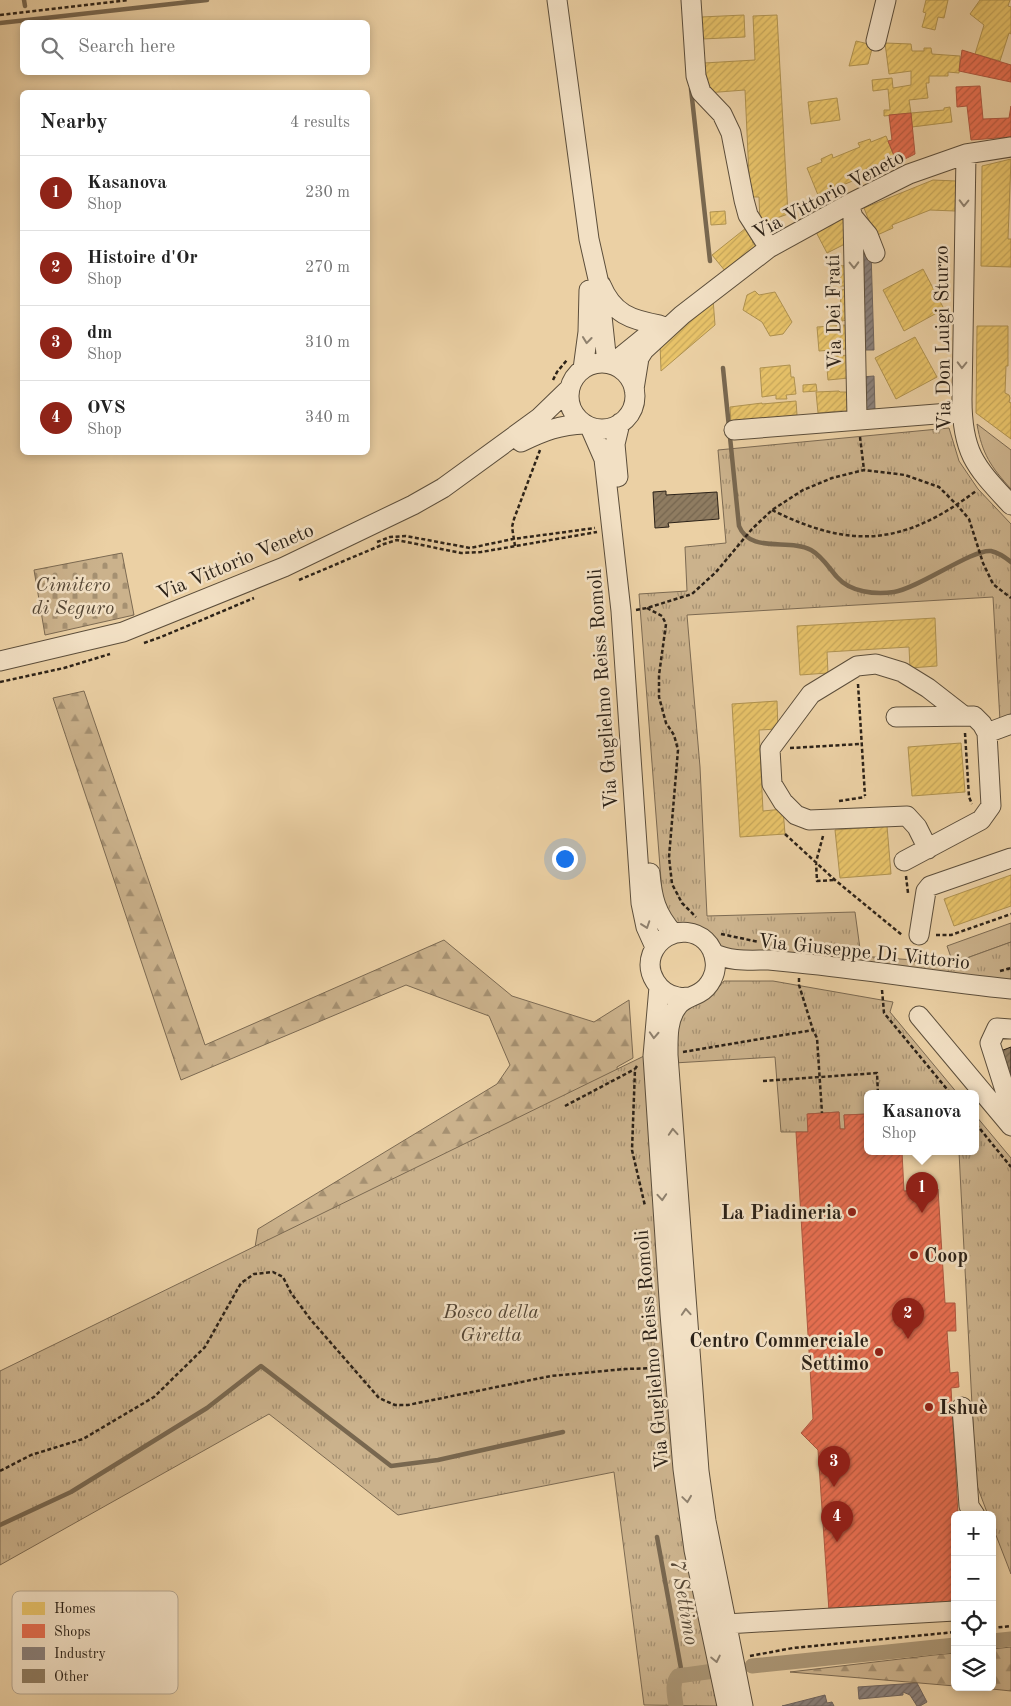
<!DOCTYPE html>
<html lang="en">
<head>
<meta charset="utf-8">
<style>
	body { margin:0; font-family:"Old Standard TT",serif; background:#f2f2f2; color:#222 }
	.controls { position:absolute; right:15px; bottom:15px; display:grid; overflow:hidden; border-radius:8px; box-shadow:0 2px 8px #0003 }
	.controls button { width:45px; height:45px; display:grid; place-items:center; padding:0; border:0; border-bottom:1px solid #e0e0e0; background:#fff; color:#222; font:25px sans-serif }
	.you { position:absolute; left:564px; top:858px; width:18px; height:18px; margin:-12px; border:4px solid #fff; border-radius:50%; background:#1a73e8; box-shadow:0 0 0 8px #1a73e833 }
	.badge { display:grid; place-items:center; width:32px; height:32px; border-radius:50%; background:#8f2418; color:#fff; font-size:16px; font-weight:700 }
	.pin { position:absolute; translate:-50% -41px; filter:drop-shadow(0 1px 2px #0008) }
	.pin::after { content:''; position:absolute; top:26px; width:18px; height:15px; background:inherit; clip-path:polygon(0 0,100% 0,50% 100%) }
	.popup { position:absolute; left:864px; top:1090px; width:115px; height:65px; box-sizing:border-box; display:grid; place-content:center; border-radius:8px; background:#fff; filter:drop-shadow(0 1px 4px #0005); font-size:16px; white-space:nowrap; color:#767676 }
	.popup b { font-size:19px; color:#222 }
	.popup::after { content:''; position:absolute; left:50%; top:100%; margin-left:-10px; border:10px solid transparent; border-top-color:#fff }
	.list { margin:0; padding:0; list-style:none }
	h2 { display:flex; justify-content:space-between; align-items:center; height:65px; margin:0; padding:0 20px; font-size:21px }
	h2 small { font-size:16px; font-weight:400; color:#767676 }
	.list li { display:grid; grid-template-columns:32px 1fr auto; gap:15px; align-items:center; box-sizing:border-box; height:75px; padding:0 20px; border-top:1px solid #e0e0e0 }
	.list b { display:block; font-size:19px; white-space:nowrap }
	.list p { margin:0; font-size:16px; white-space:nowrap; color:#767676 }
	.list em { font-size:16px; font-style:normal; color:#767676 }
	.icon { flex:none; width:28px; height:28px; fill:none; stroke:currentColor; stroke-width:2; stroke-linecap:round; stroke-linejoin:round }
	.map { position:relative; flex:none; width:1011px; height:1706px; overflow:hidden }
	.search { position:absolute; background:#fff; box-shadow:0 2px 8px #0003; left:20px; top:20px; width:350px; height:55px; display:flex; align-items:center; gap:12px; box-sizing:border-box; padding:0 18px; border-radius:8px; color:#767676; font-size:19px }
	.panel { position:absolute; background:#fff; box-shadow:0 2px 8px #0003; left:20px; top:90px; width:350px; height:365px; border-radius:8px }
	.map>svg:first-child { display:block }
	.grass { fill:#cbb28c; stroke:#7c6a52 }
	.forest { fill:url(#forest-firs); stroke:#7c6a52 }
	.cemetery { fill:url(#cemetery-stones); stroke:#7c6a52 }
	.park { fill:url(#park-tufts); stroke:#7c6a52 }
	.homes { fill:url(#homes-hatch); stroke:#b09351 }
	.shops { fill:url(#shops-hatch); stroke:#af5840 }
	.industry { fill:url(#industry-hatch); stroke:#6e645e }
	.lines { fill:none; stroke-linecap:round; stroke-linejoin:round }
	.stream { stroke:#78674f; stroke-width:4.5 }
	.canal { stroke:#aa9574; stroke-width:15 }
	.building { fill:url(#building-hatch); stroke:#2c2218 }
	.minor-casing { stroke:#5c4e3b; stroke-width:21 }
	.path { stroke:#2c2218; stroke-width:2.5; stroke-dasharray:4 2.5; stroke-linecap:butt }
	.minor { stroke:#f2e0c4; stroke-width:19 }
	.oneway { stroke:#8f816e }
	.poi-dot { fill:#8f2418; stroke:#f2e0c4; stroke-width:2 }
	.labels { text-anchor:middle; stroke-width:5; stroke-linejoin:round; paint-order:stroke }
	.street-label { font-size:20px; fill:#2c2218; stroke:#f2e0c4 }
	.park-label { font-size:20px; font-style:italic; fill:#544635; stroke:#f2e0c4 }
	.poi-label { font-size:20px; font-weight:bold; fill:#2c2218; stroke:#f2e0c4; text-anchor:end }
	.water-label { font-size:21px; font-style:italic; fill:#584a38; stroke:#f2e0c4 }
	.key { fill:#f2e0c4; stroke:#b7a790; stroke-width:1 }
	.key-label { font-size:14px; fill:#2c2218 }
</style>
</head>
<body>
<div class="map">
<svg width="1011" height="1706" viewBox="0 0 1011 1706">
	<defs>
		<pattern id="forest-firs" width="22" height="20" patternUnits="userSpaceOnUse" patternTransform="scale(1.25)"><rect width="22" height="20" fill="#cbb28c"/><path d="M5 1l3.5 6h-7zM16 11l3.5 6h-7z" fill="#a59071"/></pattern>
		<pattern id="cemetery-stones" width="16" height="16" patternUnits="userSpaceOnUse" patternTransform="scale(1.25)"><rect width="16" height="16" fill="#cbb28c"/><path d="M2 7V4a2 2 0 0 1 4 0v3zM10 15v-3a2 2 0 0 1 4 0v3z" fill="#a59071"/></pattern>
		<pattern id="park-tufts" width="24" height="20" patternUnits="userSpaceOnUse" patternTransform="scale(1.25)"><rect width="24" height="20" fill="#cbb28c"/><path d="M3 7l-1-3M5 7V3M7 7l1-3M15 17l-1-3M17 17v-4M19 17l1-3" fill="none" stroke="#a59071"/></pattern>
		<pattern id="homes-hatch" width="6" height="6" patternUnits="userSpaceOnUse" patternTransform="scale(1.25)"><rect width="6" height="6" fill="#e9c46a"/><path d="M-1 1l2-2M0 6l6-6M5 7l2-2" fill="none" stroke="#c8a85b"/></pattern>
		<pattern id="shops-hatch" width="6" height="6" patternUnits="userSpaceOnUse" patternTransform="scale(1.25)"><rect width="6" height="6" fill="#e76f51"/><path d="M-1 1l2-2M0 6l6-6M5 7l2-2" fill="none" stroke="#bb5b42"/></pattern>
		<pattern id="industry-hatch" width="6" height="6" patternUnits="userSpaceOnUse" patternTransform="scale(1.25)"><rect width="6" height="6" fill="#8a817c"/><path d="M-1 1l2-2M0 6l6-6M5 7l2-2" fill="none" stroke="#716965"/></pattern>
		<pattern id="building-hatch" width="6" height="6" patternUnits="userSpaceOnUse" patternTransform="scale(1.25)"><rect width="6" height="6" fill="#8f7c61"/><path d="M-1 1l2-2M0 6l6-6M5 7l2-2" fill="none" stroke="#75654f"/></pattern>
	</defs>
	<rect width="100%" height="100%" fill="#ebd0a4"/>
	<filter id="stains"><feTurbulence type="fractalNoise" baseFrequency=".004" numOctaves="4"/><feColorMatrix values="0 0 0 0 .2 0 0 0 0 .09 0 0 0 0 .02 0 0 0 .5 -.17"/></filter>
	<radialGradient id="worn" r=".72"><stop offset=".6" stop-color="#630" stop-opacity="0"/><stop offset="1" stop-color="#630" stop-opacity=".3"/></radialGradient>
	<path class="grass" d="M977 424 1011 450V489C991 467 982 454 977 424Z
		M1011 923V942L953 963 947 946Z"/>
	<path class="forest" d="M84 691 205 1045 444 940 512 996 594 1022 629 1000 633 1058 617 1067 675 1663 534 1146 267 1407 250 1278 258 1229 497 1084 510 1065 489 1016 406 985 181 1080 53 698Z
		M1011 1647V1691L973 1687H992V1649Z
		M955 1653V1686L790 1672 934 1655Z"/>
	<path class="cemetery" d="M122 553 134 615 45 635 34 570Z"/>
	<path class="park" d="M949 428 959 461 978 489 1011 524V717L1000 721 993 597 687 615 700 767 707 916 855 912 861 956 953 963 1011 942V982L722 949 676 925 663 906 639 594 687 591 685 547 726 543 718 450Z
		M724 981H773L893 1002 890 1012 958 1094H868V1114L844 1115 845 1129H840L839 1112 808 1114V1132H781L775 1057 674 1063 679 1013 692 1002 713 994Z
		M644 1056 719 1706 644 1705 614 1472 398 1515 269 1414 0 1565V1371Z
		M976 1116 1011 1158V1574L992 1525V1515H988L976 1483 959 1152H976Z"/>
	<path class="homes" d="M926 0H948L944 18 938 17 935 30 922 27 926 13 923 12Z
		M980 0H1010L1008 6 1011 7V34L1009 33 1000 61 975 54 984 25 970 14Z
		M744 15 745 37 702 39 701 17Z
		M777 15 788 214 760 224 759 197H750L745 90 706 93 704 63 755 60 753 16Z
		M856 41 873 45 868 64 849 66Z
		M885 43 911 44 912 51H924V48H931L932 54 960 56 959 73 948 72V76H929V83H926L928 98 909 100 911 113 884 116V110H890L888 89 873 91 872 80 892 78 893 88 911 85V71L889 74Z
		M837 98 840 120 811 124 808 102Z
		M950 107 952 122 912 127 911 113 944 110V108Z
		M886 136 897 163 818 195 807 168 822 162 821 159 832 154 833 158 860 147 858 143 870 139 871 142Z
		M1011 159 1008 239H1011V267L981 266 982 166Z
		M933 180 956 181 955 211 930 210 892 225 893 228 875 236 864 208Z
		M725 211 726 224 711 225 710 212Z
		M842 218 853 240 827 253 816 232Z
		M746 228 755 239 752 242 757 248 726 272 712 255Z
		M851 265 852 286H840V266Z
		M923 269 944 309 904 331 883 290Z
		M851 289 852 319 842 321 840 290Z
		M755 291 759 295 775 292 792 322 783 334 770 336 762 322 743 310 747 295Z
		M713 299 715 325 661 371 660 343Z
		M845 325 846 349 819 351 817 327Z
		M977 326H1008V366H1006L1005 393 1009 395 1010 398 1009 402 1011 403V439L976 413Z
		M915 337 937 377 896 399 875 358Z
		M848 355 849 378 828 380 826 357Z
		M790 365 791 377H794L796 394 786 395 787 399H776V395L762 397 760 368Z
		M816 384 817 391 803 392V385Z
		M839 391 840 392H850L851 410 818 413 816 392Z
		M796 401 797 415 731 424 730 407 762 403V404Z
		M935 618 937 666 910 668 909 647 827 652 828 673 800 675 797 626Z
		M777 701 778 729 759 730 763 811 783 809 785 834 740 837 732 704Z
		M961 743 965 792 912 796 908 747Z
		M887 826 891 874 840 878 835 830Z
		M1011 875V906L954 926 944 899Z"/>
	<path class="shops" d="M962 50 1011 65V82L959 71Z
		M980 86 983 119 1009 118 1011 106V137L971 140 967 106 957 107 956 87Z
		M911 113 915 154 897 163 888 141 892 140 889 115Z
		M839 1112 840 1129H845L844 1115 868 1114V1152H902L904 1191 938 1189 945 1303H955L956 1331H947L950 1373 958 1372 959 1387 951 1388 958 1515H955V1522H952L955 1557V1603L829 1611 818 1450 801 1433 813 1419 796 1132H808L807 1114Z"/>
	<path class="industry" d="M860 251H871L874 350H862Z
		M874 376 875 410 863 411 861 377Z
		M917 1683 927 1702 920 1706H917L910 1695 903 1692V1695L859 1699 858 1687Z
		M825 1695 827 1703 832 1702 834 1706H782Z"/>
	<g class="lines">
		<path class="stream" d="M24 0 25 6
			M0 23 207 0
			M691 89 710 261
			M723 368 739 526C750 554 789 538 811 550 822 556 829 568 837 577 850 592 875 595 894 592 919 588 972 549 991 551 999 553 1005 557 1011 562
			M0 1525 71 1492 207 1408 261 1366 391 1466 438 1460 563 1432
			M657 1537 682 1674"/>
		<path class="canal" d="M992 1641 1011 1639
			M752 1666 955 1645
			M676 1706C675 1696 671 1684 678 1676L714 1671"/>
	</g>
	<path class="building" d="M666 491V495L717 492 719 519 668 523 669 527 655 528 653 492Z
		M1011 1047V1093L998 1052Z"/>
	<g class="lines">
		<defs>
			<path id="minor" d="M557 0 589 239 598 279 607 363
				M691 0 696 76 701 92 722 114 731 133 744 200 748 215 769 248
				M876 41 886 0
				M966 154 962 399C962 454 976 467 1011 505
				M849 204 853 217 857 419
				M853 217 868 235 875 253
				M601 285C613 314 631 320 660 325
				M569 396a33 33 0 1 1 66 0a33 33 0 1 1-66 0Z
				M612 364 649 334
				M583 369 588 332 589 290
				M634 389 639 358 644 350 682 315 769 248 849 204 909 174 966 154 1011 147
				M590 427 604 459 621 611 641 903 646 927 655 947
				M734 430 962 412
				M521 442C544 431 559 425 585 424
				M618 477 615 444 620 423
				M0 661 123 632 284 567 413 505 443 488 539 418 570 388
				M896 717 974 716 982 724 987 733 991 806 981 820 904 861
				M987 733 1011 724
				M928 849 917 827 907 816 809 820 796 815 783 802 772 784 770 749 811 694 857 666 876 664 902 672 928 688 964 716
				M650 873C652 898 656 914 673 933
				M919 935 926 891 930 886 1011 858
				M713 953C731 962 749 960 769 960 779 961 789 962 799 963 870 970 940 982 1011 989
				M659 987 653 1056 670 1314 683 1469 694 1550 727 1706
				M689 997C686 997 682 998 678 997 659 994 645 973 652 954 665 922 711 926 715 961 717 973 710 987 699 993 692 997 682 999 677 1007 667 1020 668 1039 668 1055L699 1471 706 1521 743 1706
				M919 1016 1011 1126
				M1011 1029 997 1028 990 1043 1011 1109
				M962 1407 969 1506 975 1515
				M717 1619 718 1622 726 1624 955 1611"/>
		</defs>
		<use href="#minor" class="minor-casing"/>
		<path class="path" d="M0 15 129 0
			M553 380 557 372 567 360
			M860 437 864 470
			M772 510C852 550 904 545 976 491
			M377 542 390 537 406 536 470 548 513 539 595 528
			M515 546 512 527 514 519 540 450
			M299 580 384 544 397 540 461 553 481 552 597 532
			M647 608 662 616 666 624 659 675V697L666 723 674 735 678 750 669 857 672 884 682 903 696 917
			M636 610 647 608 692 594 716 572 752 529 772 510 803 490 832 478 864 470 905 475 939 487 957 505 969 519 983 563 993 584 1011 598
			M144 643 161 637 254 598
			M0 682 64 668 110 654
			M858 684 865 796
			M965 733 969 797 972 804
			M790 748 861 744
			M839 801 865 797
			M785 834 835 880 902 935
			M823 836 816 862 817 881 835 880
			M906 876 908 893
			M721 934 759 942
			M936 935H951L1011 914
			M914 962 916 950
			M1000 971 1011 968
			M799 978V985L813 1030 817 1038 822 1113
			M882 990 884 1013 951 1094
			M683 1052 813 1030
			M637 1066 635 1069 632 1150 645 1206
			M763 1081 877 1073 878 1094
			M565 1106 635 1069
			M976 1124 1011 1167
			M0 1471 31 1455 83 1439 154 1397 205 1347 241 1283 254 1274 273 1272 283 1277 291 1293 311 1320 379 1398 395 1405H408L551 1376 625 1369 658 1368
			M992 1628 1011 1626
			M750 1656 793 1648 955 1632"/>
		<use href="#minor" class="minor"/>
	</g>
	<defs><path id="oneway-chevron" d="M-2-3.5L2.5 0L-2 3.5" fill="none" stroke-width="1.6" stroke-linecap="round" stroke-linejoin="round" transform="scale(1.25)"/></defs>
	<g class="oneway">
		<use href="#oneway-chevron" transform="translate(964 203) rotate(91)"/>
		<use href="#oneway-chevron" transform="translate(854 265) rotate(89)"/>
		<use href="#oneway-chevron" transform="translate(587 340) rotate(96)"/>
		<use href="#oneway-chevron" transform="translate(962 365) rotate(91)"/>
		<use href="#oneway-chevron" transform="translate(646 925) rotate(71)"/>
		<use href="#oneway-chevron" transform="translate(654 1035) rotate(93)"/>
		<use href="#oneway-chevron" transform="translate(673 1132) rotate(-94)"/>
		<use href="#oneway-chevron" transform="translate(662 1197) rotate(86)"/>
		<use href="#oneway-chevron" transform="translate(686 1312) rotate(-94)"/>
		<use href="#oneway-chevron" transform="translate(687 1499) rotate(82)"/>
		<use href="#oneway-chevron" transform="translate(716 1659) rotate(78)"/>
	</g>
	<g class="poi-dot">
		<circle cx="852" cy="1212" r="5"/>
		<circle cx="914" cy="1255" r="5"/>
		<circle cx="879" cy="1352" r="5"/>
		<circle cx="929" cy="1407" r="5"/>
	</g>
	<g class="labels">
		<g class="street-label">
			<text transform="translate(828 194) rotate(-28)" y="7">Via Vittorio Veneto</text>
			<text transform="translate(833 312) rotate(-91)" y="7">Via Dei Frati</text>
			<text transform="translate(942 338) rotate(-91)" y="7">Via Don Luigi Sturzo</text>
			<text transform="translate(235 561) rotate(-23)" y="7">Via Vittorio Veneto</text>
			<text transform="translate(602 689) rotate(-94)" y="7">Via Guglielmo Reiss Romoli</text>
			<text transform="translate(864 951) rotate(6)" y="7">Via Giuseppe Di Vittorio</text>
			<text transform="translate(651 1350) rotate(-95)" y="7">Via Guglielmo Reiss Romoli</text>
		</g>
		<g class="park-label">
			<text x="73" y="591">Cimitero<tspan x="73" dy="23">di Seguro</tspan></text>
			<text x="491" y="1318">Bosco della<tspan x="491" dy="23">Giretta</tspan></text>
		</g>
		<g class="poi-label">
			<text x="842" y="1219">La Piadineria</text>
			<text x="924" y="1262" text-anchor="start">Coop</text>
			<text x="869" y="1347">Centro Commerciale<tspan x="869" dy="23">Settimo</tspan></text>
			<text x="939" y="1414" text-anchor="start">Ishuè</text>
		</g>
		<g class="water-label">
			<text transform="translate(685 1602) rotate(80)" y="7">7 Settimo</text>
		</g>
	</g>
	<rect x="12" y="1591" width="166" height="103" rx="8" class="key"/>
	<rect x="22" y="1602" width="23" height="13" fill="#e9c46a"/>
	<rect x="22" y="1624" width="23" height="14" fill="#e76f51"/>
	<rect x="22" y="1647" width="23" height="13" fill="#8a817c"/>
	<rect x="22" y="1669" width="23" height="14" fill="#8f7c61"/>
	<g class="key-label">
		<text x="54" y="1613">Homes</text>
		<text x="54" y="1636">Shops</text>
		<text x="54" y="1658">Industry</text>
		<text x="54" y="1681">Other</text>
	</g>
	<rect width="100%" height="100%" filter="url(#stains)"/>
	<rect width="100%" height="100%" fill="url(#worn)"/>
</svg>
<div class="controls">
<button>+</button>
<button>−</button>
<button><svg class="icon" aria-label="locate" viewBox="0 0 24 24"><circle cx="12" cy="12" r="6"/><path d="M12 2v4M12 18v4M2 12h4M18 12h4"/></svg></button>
<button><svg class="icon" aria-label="layers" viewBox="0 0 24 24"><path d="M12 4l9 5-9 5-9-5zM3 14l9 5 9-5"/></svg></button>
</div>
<div class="you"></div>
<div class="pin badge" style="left:922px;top:1213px">1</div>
<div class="popup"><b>Kasanova</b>Shop</div>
<div class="pin badge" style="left:908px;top:1339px">2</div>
<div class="pin badge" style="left:834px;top:1487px">3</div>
<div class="pin badge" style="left:837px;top:1542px">4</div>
<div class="search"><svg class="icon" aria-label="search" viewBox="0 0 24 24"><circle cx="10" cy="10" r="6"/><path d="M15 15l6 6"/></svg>Search here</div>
<section class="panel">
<h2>Nearby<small>4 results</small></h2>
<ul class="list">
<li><span class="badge">1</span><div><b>Kasanova</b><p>Shop</p></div><em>230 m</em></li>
<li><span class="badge">2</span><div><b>Histoire d'Or</b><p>Shop</p></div><em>270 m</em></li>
<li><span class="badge">3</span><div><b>dm</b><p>Shop</p></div><em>310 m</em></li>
<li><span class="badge">4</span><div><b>OVS</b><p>Shop</p></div><em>340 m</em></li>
</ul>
</section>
</div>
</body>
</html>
